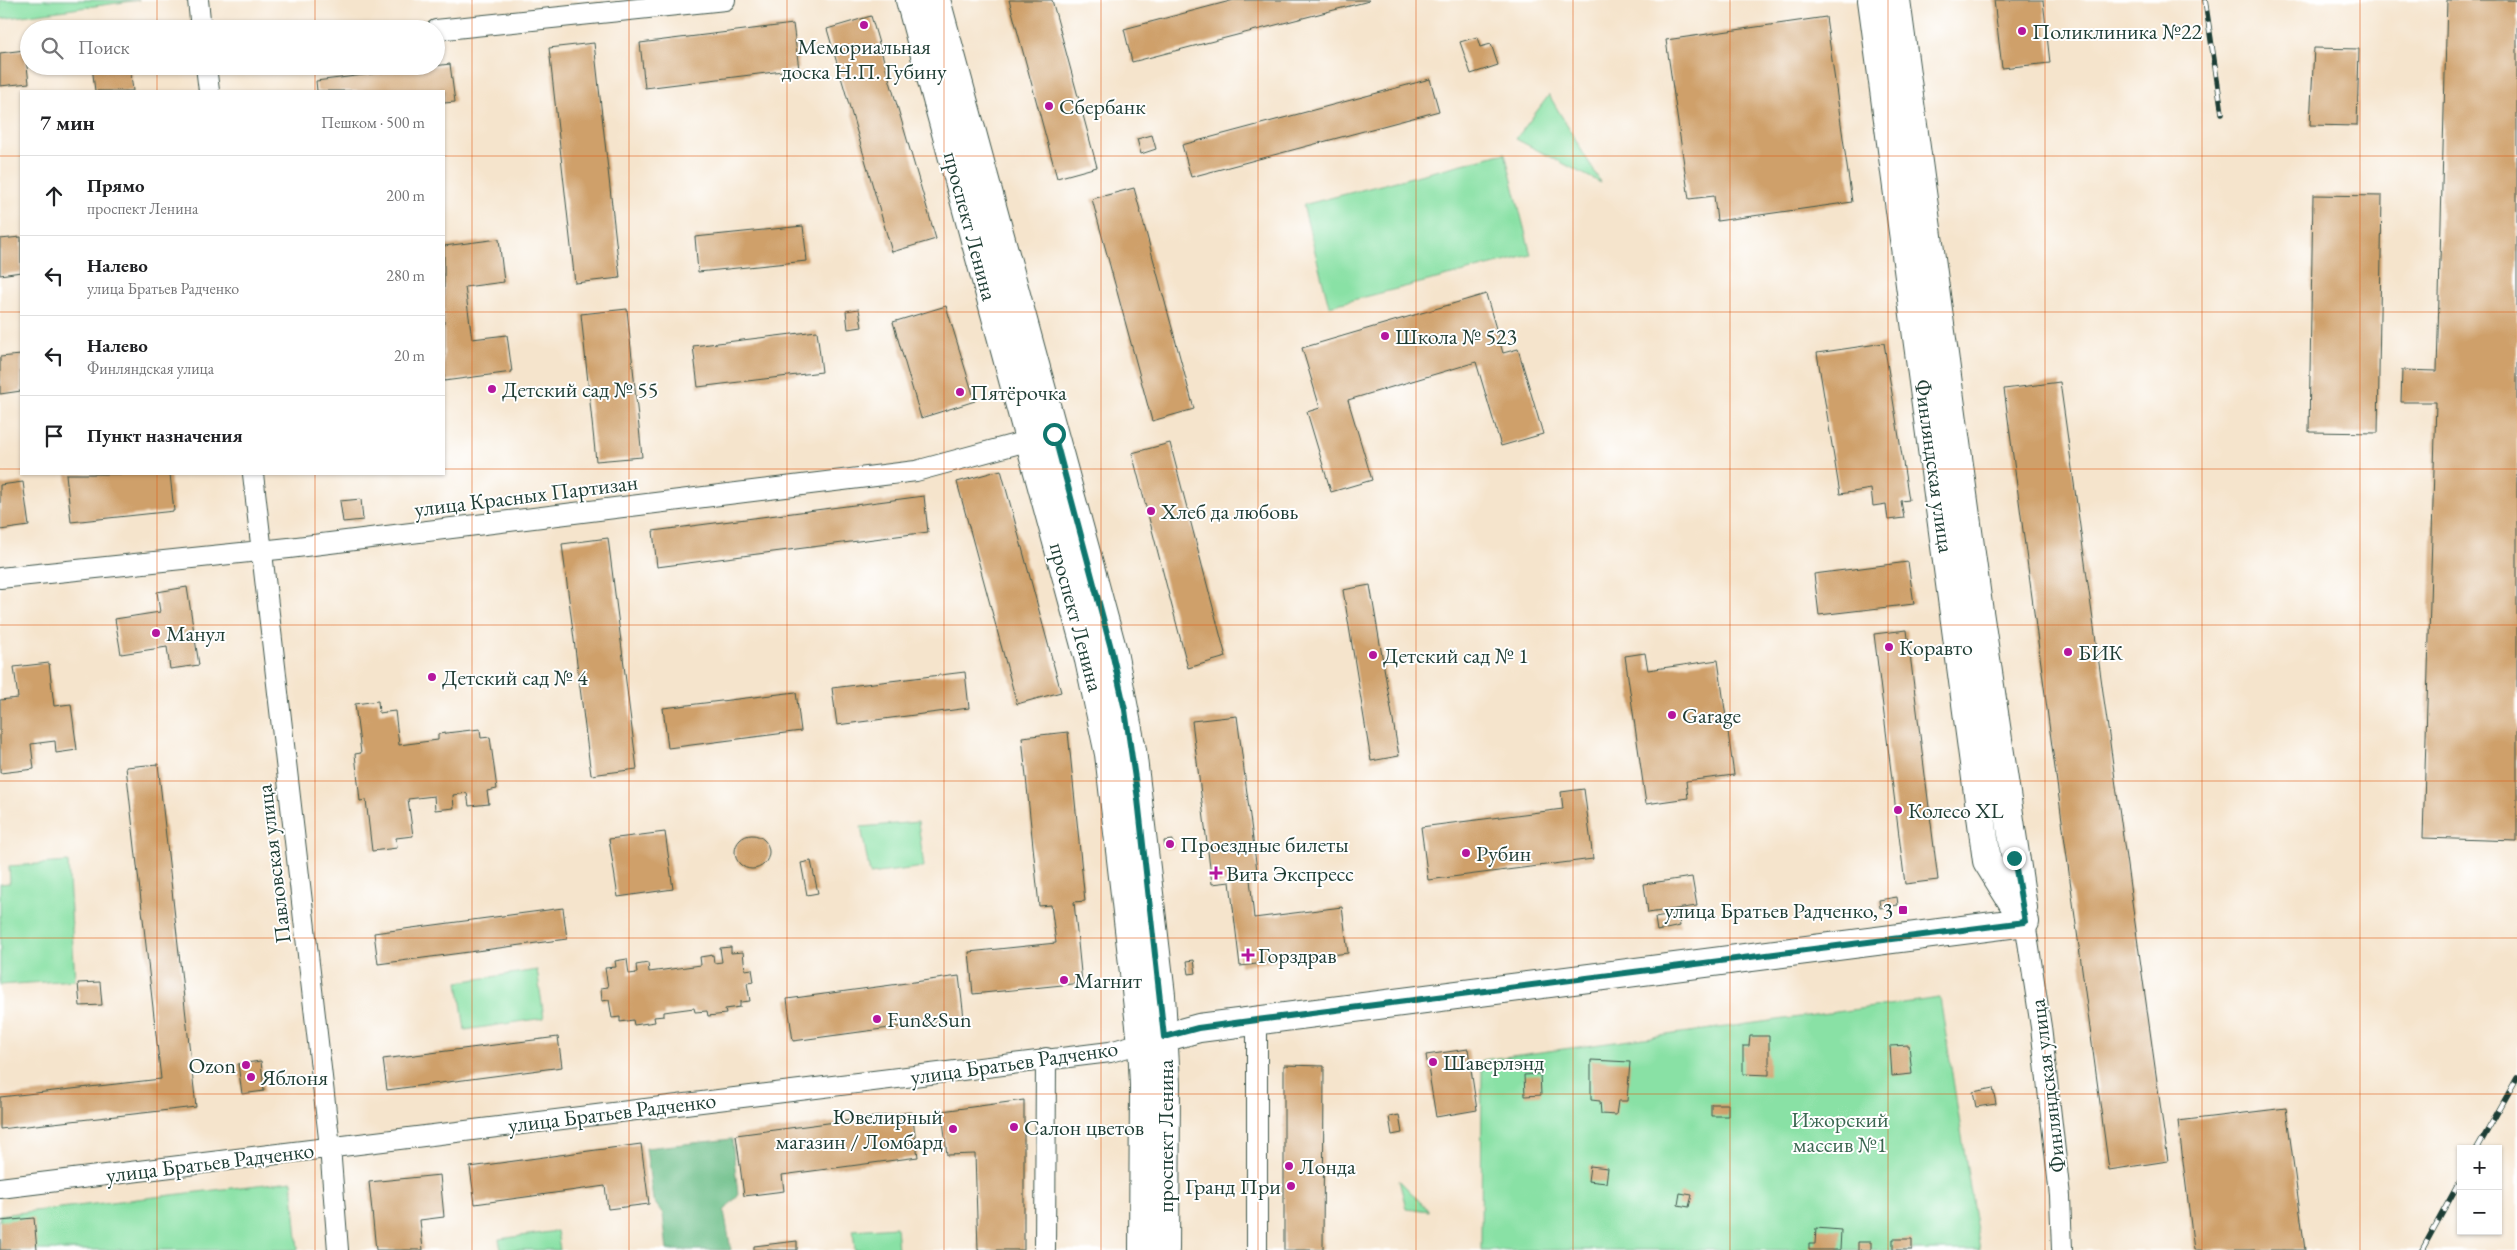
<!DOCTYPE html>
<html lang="ru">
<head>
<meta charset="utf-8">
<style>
	body { margin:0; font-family:"EB Garamond",serif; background:#f6f6f6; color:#202124 }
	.controls { position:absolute; right:15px; bottom:15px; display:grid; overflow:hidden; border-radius:0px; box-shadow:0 1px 4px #0004 }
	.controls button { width:45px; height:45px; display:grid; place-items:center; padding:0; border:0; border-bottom:1px solid #e0e0e0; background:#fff; color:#202124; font:25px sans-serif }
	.stop { position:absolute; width:15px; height:15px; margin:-11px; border:4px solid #0f766e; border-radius:50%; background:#fff }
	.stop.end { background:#0f766e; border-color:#fff; box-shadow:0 1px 5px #0008 }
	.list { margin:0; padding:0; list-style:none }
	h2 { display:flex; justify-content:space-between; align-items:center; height:65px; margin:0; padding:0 20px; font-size:21px }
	h2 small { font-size:16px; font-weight:400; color:#757577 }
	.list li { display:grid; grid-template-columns:32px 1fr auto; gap:15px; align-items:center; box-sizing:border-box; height:80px; padding:0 20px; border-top:1px solid #e0e0e0 }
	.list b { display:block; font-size:19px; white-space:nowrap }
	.list p { margin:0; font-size:16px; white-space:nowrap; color:#757577 }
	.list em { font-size:16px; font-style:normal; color:#757577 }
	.icon { flex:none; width:28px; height:28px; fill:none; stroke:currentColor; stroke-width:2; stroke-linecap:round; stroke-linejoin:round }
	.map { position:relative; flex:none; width:2517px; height:1250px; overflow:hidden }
	.search { position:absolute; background:#fff; box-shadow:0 1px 4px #0004; left:20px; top:20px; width:425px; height:55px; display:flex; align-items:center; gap:12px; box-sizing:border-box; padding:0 18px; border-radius:28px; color:#757577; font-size:19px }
	.panel { position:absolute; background:#fff; box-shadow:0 1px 4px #0004; left:20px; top:90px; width:425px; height:385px; border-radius:0px }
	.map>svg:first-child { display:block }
	.green { fill:#89e1a5; stroke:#548f6c }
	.forest { fill:#6ebf8a; stroke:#467e5f }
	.building { fill:#cfa06a }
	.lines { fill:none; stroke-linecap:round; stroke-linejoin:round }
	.street-casing { stroke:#3f564b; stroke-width:22 }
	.secondary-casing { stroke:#3f564b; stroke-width:30 }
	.street { stroke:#fff; stroke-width:20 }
	.secondary { stroke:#fff; stroke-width:28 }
	.rail-casing { stroke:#1f3d34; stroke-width:5.5 }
	.rail { stroke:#fff; stroke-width:4; stroke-dasharray:11; stroke-linecap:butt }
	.route { stroke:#0f766e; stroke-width:6 }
	.grid { fill:none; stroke:#de580e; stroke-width:1; stroke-opacity:0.55 }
	.poi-dot { fill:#b5179e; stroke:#fff; stroke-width:2 }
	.labels { text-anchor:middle; stroke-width:4; stroke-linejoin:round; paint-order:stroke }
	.poi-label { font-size:22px; fill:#1f3d34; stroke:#fff; text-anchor:start }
	.street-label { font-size:22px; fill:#1f3d34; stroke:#fff }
	.park-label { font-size:22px; fill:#3a6650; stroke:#fff }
</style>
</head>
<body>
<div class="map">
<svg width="2517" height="1250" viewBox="0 0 2517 1250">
	<rect width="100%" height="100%" fill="#fff"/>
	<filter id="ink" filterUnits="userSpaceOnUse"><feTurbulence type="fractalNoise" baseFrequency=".02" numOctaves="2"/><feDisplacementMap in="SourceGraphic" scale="10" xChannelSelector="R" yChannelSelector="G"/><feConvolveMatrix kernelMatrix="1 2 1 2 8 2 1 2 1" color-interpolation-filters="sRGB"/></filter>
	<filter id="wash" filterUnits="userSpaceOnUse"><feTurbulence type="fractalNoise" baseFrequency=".0096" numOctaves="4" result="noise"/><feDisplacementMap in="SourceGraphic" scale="20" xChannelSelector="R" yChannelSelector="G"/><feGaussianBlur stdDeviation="1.12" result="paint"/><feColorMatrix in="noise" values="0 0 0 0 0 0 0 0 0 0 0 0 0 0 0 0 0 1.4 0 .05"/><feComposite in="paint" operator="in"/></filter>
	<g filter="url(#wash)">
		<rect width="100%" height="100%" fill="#f5e4cc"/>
		<path class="green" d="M0 0H139L0 19Z
			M1549 95 1601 183 1516 139Z
			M1505 153 1531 255 1329 306 1303 205Z
			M918 822 924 867 870 874 861 827Z
			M68 862 75 980 0 985V884L10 883 9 866Z
			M537 970 544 1018 465 1030 458 982Z
			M1940 998 1980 1250H1481L1482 1060Z
			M1399 1180 1429 1211 1406 1208Z
			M292 1181 298 1250H0V1215Z
			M896 1227 898 1250H855L853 1230Z
			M557 1231 560 1250H501L499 1239Z"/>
		<path class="forest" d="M732 1139 738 1195 724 1211 731 1250H667L663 1214 653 1200 646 1148Z"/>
		<g id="blocks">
			<path class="building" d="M1009 0H1052L1097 167 1057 178Z
				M1234 0H1369V1L1132 62 1124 29Z
				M1994 0H2043L2050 63 2002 68Z
				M2447 0H2517V841L2423 838 2436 402H2401L2402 370 2437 371Z
				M871 16 936 239 892 252 827 29Z
				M1826 17 1852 202 1717 221 1714 196 1689 199 1666 40Z
				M793 24 799 69 645 88 640 43Z
				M1477 37 1480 47 1491 44 1498 65 1471 74 1460 42Z
				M594 43 620 278 575 283 549 48Z
				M2314 48 2359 49 2357 126 2310 125Z
				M25 50 29 83 0 86V53Z
				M450 64 455 102 444 103V91H317L316 81Z
				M92 66H130L133 91H95Z
				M1430 79 1439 111 1191 177 1182 145Z
				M1152 135 1156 149 1141 154 1137 139Z
				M1134 188 1194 409 1152 421 1092 199Z
				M2313 195 2382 196 2378 433 2309 432Z
				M803 226 807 261 698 272 695 237Z
				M21 237V272L0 275V239Z
				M499 239 504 282 465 287 472 339 507 335 512 372 444 381V246Z
				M1486 294 1503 353 1518 349 1543 434 1501 446 1476 362 1348 400 1372 480 1331 492 1307 412 1320 408 1302 348Z
				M946 306 975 401 921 418 893 322Z
				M627 309 642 457 596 461 581 314Z
				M859 309 862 327 848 329 846 311Z
				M817 331 822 372 698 387 693 346Z
				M1884 343 1909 500 1901 501 1904 518 1888 520 1886 504 1873 506 1871 489 1840 494 1817 353Z
				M21 355V391L0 394V357Z
				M2060 382 2168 1161 2109 1170 2004 389Z
				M1170 443 1226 657 1188 668 1132 453Z
				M1001 470 1061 692 1017 704 957 482Z
				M66 474H170L174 511 71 522Z
				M23 482 29 526 0 530V485Z
				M924 496 928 532 657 567 653 531Z
				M361 499 363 520 343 522 340 501Z
				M608 538 637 769 591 775 562 544Z
				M1908 562 1914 604 1819 615 1814 574Z
				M1370 585 1399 756 1371 761 1343 590Z
				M187 587 199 665 170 669 167 647 121 654 115 619 160 612 157 592Z
				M1907 630 1938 880 1905 884 1874 634Z
				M1645 653 1648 670 1718 660 1734 775 1686 781 1688 798 1646 804 1625 656Z
				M49 663 54 706 71 704 77 750 56 753 55 741 31 744 34 769 0 773V700L18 698 14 667Z
				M965 672 969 708 837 725 832 688Z
				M796 692 801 731 668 748 663 708Z
				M378 701 379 713 395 711 399 745 438 740V734L480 729 481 738 490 737 497 789 487 791 489 804 469 806 467 793 453 795 454 808 435 810 434 796 408 799 413 836 396 838 397 848 372 851 366 800 360 801 355 754 361 753 355 704Z
				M1237 716 1258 878 1250 879 1254 918 1342 907 1348 953 1240 966 1230 882 1212 884 1192 721Z
				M1068 732 1085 901 1074 902 1082 983 973 994 969 952 1056 943 1051 905 1039 906 1022 737Z
				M158 764 196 1107 0 1129V1097L161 1079 126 767Z
				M1584 789 1593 859 1428 880 1421 827 1563 809 1561 792Z
				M665 832 673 889 618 897 609 839Z
				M735 852a17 17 0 1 1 34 0a17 17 0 1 1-34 0Z
				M1173 840 1174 848 1165 849 1164 841Z
				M811 861 818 893 807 895 801 863Z
				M1692 877 1697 906 1648 913 1644 884Z
				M1897 897 1898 905 1880 908 1879 900Z
				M563 908 567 939 378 964 374 933Z
				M1678 914 1680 926 1657 931 1655 918Z
				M731 947V953L743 952 745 970 752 969 754 982 747 983 750 1001 740 1002V1007L725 1009 726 1014 708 1016 707 1011 695 1012 694 1008 664 1012V1016L654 1017 655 1022 634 1025 633 1020 620 1022V1017L612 1018 609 1000 602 1001 601 988 608 987 605 968 616 967 615 961 627 959 629 974 637 973 636 965 648 963 649 972 701 965 700 957 713 955 714 963 722 962 720 948Z
				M1194 960 1196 973 1189 974 1187 961Z
				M959 976 964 1018 793 1041 787 999Z
				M100 982 102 1005 80 1006 78 983Z
				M1750 1036H1769V1075L1743 1074V1046H1749Z
				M558 1037 562 1067 387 1090 383 1059Z
				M1909 1045 1912 1074 1892 1076 1890 1046Z
				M1468 1049 1477 1110 1436 1117 1426 1055Z
				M1591 1060 1630 1062 1627 1101H1618L1616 1115 1601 1114 1600 1101 1591 1100Z
				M261 1061 264 1091 242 1094 238 1064Z
				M1284 1065 1324 1066 1323 1250H1284Z
				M1540 1074 1541 1095 1525 1096 1524 1075Z
				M1993 1088 1996 1104 1976 1107 1973 1092Z
				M1024 1100V1250H978L975 1154 947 1155 942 1111Z
				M1711 1104H1728V1116H1711Z
				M2286 1108 2305 1250H2194L2178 1121Z
				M912 1112 918 1157 782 1175 784 1191 744 1196 736 1135Z
				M1399 1115 1402 1133 1392 1135 1389 1117Z
				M641 1144 649 1204 608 1209 605 1186 475 1204 470 1167Z
				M1590 1166 1608 1168 1606 1183 1588 1181Z
				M440 1175 444 1217 420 1220 423 1250H376L369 1182Z
				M1680 1193 1692 1195 1689 1207 1678 1205Z
				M34 1218 37 1250H0V1221Z
				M1816 1228 1841 1230 1840 1250H1809V1244H1815Z
				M1893 1239H1912V1250H1893Z
				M797 1241V1250H754V1246Z
				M1858 1242H1871V1250H1858Z"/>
		</g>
	</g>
	<g filter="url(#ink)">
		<use href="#blocks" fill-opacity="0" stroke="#3f564b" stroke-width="1"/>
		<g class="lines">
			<defs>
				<path id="street" d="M198 0 201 29
					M436 30 725 0
					M206 66 209 91
					M253 474 330 1147 338 1250
					M0 578 289 548 916 471 1042 437
					M2025 922 2041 1027 2060 1196 2062 1250
					M0 1188 1110 1052 1142 1043
					M1045 1250 1046 1058
					M1257 1250V1020"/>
				<path id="secondary" d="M910 0 1089 660 1109 754 1142 1043 1144 1085 1143 1250
					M936 0 1113 652 1132 750 1161 995 1166 1083 1165 1250
					M1872 0 1987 861 2025 922
					M1896 0 1978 605 2023 908
					M1148 1042 1199 1028 2025 922"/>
			</defs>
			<use href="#street" class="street-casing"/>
			<use href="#secondary" class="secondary-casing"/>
			<use href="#street" class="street"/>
			<use href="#secondary" class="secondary"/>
			<defs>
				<path id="rail" d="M2205 0 2222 113
					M2477 1149 2517 1078
					M2422 1250 2461 1179"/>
			</defs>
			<use href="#rail" class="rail-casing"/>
			<use href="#rail" class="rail"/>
		</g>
	</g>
	<g class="lines" filter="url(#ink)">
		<path class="route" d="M1054 434 1112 652 1125 710 1138 799 1164 1037 1198 1028 1257 1020 2025 922 2014 858"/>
	</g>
	<path class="grid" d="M157 0V29M315 0V29M472 0V1250M629 0V1250M787 0V1250M944 0V1250M1101 0V1250M1258 0V1250M1416 0V1250M1573 0V1250M1730 0V1250M1888 0V1250M2045 0V1250M2202 0V1250M2360 0V1250M157 66V91M315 66V91M0 156H21M444 156H2517M0 312H21M444 312H2517M0 469H21M444 469H2517M157 474V1250M315 474V1250M0 625H2517M0 781H2517M0 938H2517M0 1094H2517"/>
	<g class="poi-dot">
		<circle cx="864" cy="25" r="5"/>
		<circle cx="2022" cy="31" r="5"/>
		<circle cx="1049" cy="106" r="5"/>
		<circle cx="1385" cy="336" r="5"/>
		<circle cx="492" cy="389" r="5"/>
		<circle cx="960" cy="392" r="5"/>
		<circle cx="1151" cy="511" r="5"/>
		<circle cx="156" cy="633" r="5"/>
		<circle cx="1889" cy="647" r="5"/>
		<circle cx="2068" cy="652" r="5"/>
		<circle cx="1373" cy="655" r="5"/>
		<circle cx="432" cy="677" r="5"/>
		<circle cx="1672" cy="715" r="5"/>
		<circle cx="1898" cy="810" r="5"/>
		<circle cx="1170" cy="844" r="5"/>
		<circle cx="1466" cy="853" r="5"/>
		<path d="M1213.5 865.5h5v5h5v5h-5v5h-5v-5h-5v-5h5z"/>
		<rect x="1898" y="905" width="10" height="10" rx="2.5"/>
		<path d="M1245.5 947.5h5v5h5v5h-5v5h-5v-5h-5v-5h5z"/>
		<circle cx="1064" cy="980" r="5"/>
		<circle cx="877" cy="1019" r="5"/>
		<circle cx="1433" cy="1062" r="5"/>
		<circle cx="246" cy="1065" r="5"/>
		<circle cx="251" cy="1077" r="5"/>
		<circle cx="1014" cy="1127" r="5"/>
		<circle cx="953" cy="1129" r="5"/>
		<circle cx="1289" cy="1166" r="5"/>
		<circle cx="1291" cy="1186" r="5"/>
	</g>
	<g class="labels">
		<g class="poi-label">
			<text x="2032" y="39">Поликлиника №22</text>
			<text x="864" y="54" text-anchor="middle">Мемориальная<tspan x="864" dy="25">доска Н.П. Губину</tspan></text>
			<text x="1059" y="114">Сбербанк</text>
			<text x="1395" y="344">Школа № 523</text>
			<text x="502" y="397">Детский сад № 55</text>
			<text x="970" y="400">Пятёрочка</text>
			<text x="1161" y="519">Хлеб да любовь</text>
			<text x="166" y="641">Манул</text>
			<text x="1899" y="655">Коравто</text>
			<text x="2078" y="660">БИК</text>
			<text x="1383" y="663">Детский сад № 1</text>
			<text x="442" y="685">Детский сад № 4</text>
			<text x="1682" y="723">Garage</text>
			<text x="1908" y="818">Колесо XL</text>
			<text x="1180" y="852">Проездные билеты</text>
			<text x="1476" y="861">Рубин</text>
			<text x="1226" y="881">Вита Экспресс</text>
			<text x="1893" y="918" text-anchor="end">улица Братьев Радченко, 3</text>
			<text x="1258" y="963">Горздрав</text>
			<text x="1074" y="988">Магнит</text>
			<text x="887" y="1027">Fun&amp;Sun</text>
			<text x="1443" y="1070">Шаверлэнд</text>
			<text x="236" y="1073" text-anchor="end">Ozon</text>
			<text x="261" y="1085">Яблоня</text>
			<text x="943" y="1124" text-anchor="end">Ювелирный<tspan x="943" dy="25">магазин / Ломбард</tspan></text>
			<text x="1024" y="1135">Салон цветов</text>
			<text x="1299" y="1174">Лонда</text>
			<text x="1281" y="1194" text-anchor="end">Гранд При</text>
		</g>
		<g class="street-label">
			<text transform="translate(971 226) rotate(75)" y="8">проспект Ленина</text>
			<text transform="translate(1935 466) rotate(82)" y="8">Финляндская улица</text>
			<text transform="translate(526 495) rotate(-7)" y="8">улица Красных Партизан</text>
			<text transform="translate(1077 617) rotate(75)" y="8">проспект Ленина</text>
			<text transform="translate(273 864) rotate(-97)" y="8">Павловская улица</text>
			<text transform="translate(1014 1062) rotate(-8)" y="8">улица Братьев Радченко</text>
			<text transform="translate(2047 1086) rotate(-97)" y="8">Финляндская улица</text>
			<text transform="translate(612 1112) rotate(-7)" y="8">улица Братьев Радченко</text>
			<text transform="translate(1165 1136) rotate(-90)" y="8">проспект Ленина</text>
			<text transform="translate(210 1162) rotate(-7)" y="8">улица Братьев Радченко</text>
		</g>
		<g class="park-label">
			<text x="1840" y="1127">Ижорский<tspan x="1840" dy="25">массив №1</tspan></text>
		</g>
	</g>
</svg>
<div class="controls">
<button>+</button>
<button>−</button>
</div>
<div class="stop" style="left:1054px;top:434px"></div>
<div class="stop end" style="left:2014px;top:858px"></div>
<div class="search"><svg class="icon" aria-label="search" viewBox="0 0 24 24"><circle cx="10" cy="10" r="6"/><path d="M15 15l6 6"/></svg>Поиск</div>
<section class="panel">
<h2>7 мин<small>Пешком · 500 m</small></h2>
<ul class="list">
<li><svg class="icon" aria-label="ahead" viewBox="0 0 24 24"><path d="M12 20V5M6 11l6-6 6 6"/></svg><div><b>Прямо</b><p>проспект Ленина</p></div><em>200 m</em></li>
<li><svg class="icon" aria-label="left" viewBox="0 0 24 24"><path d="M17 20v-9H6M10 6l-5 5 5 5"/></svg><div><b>Налево</b><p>улица Братьев Радченко</p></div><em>280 m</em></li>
<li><svg class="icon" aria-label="left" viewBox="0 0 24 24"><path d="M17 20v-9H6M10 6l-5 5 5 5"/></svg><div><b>Налево</b><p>Финляндская улица</p></div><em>20 m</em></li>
<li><svg class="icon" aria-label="arrive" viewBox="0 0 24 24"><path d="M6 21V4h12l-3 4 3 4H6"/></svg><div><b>Пункт назначения</b></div></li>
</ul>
</section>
</div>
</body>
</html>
